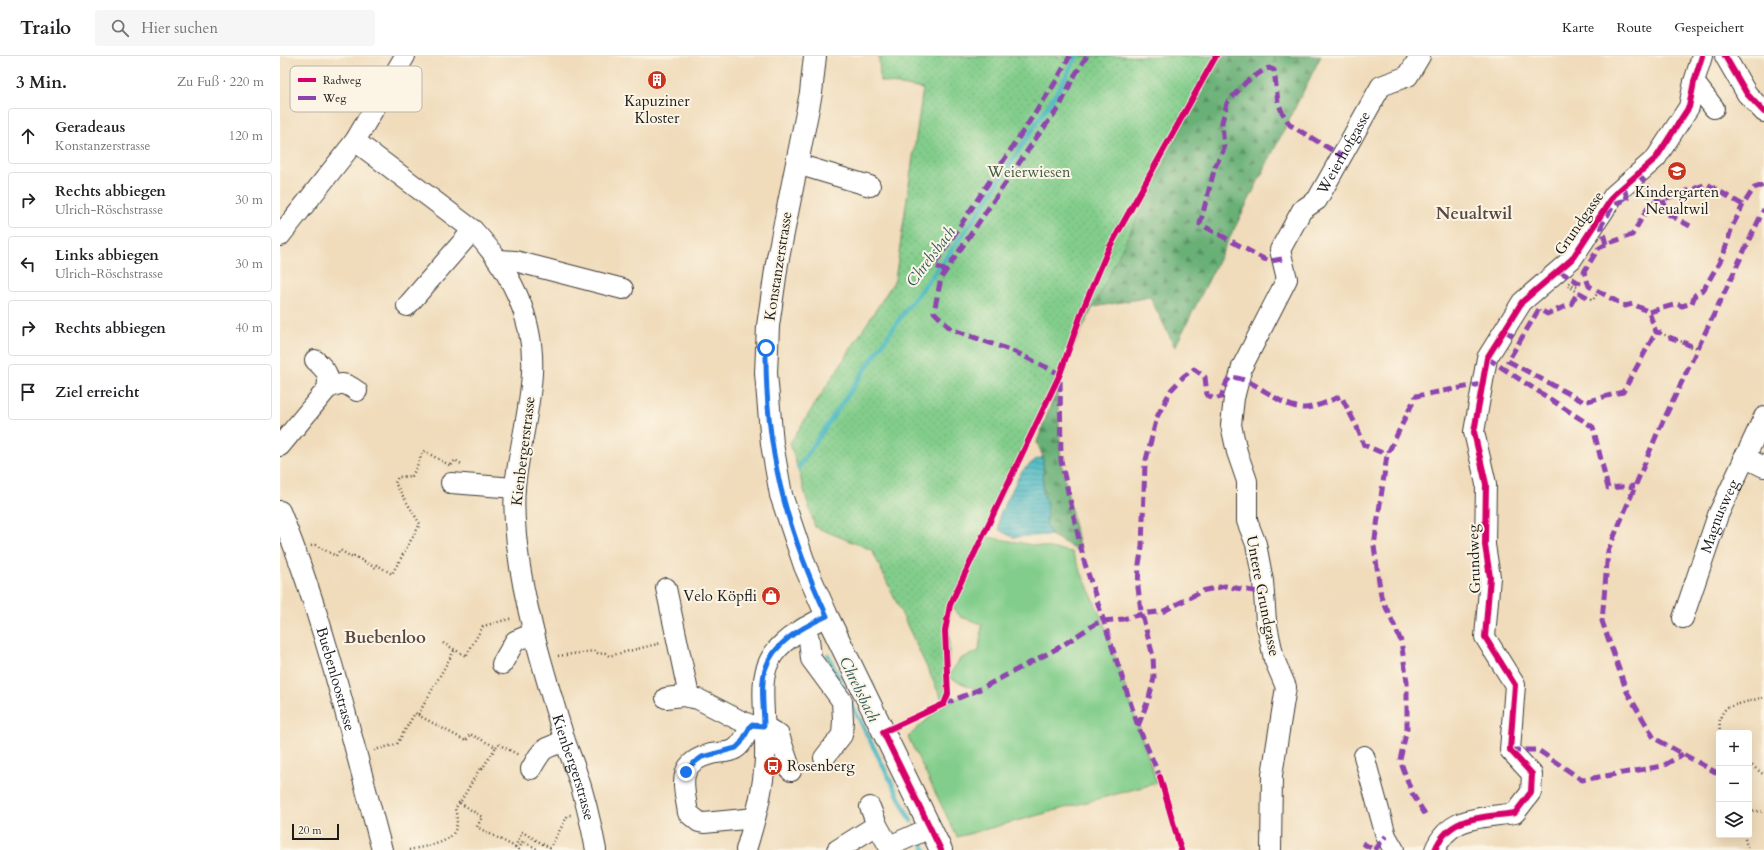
<!DOCTYPE html>
<html lang="de">
<head>
<meta charset="utf-8">
<style>
	body { margin:0; font-family:Cardo,serif; background:#f6f6f6; color:#202124 }
	.controls { position:absolute; right:12px; bottom:12px; display:grid; overflow:hidden; border-radius:4px; box-shadow:0 4px 16px #0002 }
	.controls button { width:36px; height:36px; display:grid; place-items:center; padding:0; border:0; border-bottom:1px solid #e0e0e0; background:#fff; color:#202124; font:20px sans-serif }
	.scale { position:absolute; left:12px; bottom:10px; width:47px; box-sizing:border-box; padding-left:4px; border:2px solid #1c1c1c; border-top:0; font-size:11px; line-height:14px; white-space:nowrap; color:#1c1c1c; -webkit-text-stroke:3px #fcf5e5; paint-order:stroke }
	.stop { position:absolute; width:12px; height:12px; margin:-9px; border:3px solid #1a73e8; border-radius:50%; background:#fff }
	.stop.end { background:#1a73e8; border-color:#fff; box-shadow:0 1px 4px #0008 }
	.list { margin:0; padding:0; list-style:none }
	h2 { display:flex; justify-content:space-between; align-items:center; height:52px; margin:0; padding:0 16px; font-size:17px }
	h2 small { font-size:13px; font-weight:400; color:#757577 }
	.list li { display:grid; grid-template-columns:26px 1fr auto; gap:12px; align-items:center; box-sizing:border-box; height:56px; margin:0 8px 8px; padding:0 8px; border:1px solid #e0e0e0; border-radius:4px }
	.list b { display:block; font-size:15px; white-space:nowrap }
	.list p { margin:0; font-size:13px; white-space:nowrap; color:#757577 }
	.list em { font-size:13px; font-style:normal; color:#757577 }
	.icon { flex:none; width:22px; height:22px; fill:none; stroke:currentColor; stroke-width:2; stroke-linecap:round; stroke-linejoin:round }
	.map { position:relative; flex:none; width:1484px; height:794px; overflow:hidden }
	header { display:flex; align-items:center; gap:24px; box-sizing:border-box; height:56px; padding:0 20px; background:#fff; border-bottom:1px solid #e0e0e0 }
	header strong { font-size:19px }
	nav { display:flex; gap:22px; margin-inline-start:auto; font-size:14px }
	.search { width:280px; height:36px; background:#f6f6f6; display:flex; align-items:center; gap:10px; box-sizing:border-box; padding:0 14px; border-radius:4px; color:#757577; font-size:15px }
	main { display:flex }
	aside { flex:1; background:#fff }
	.map>svg:first-child { display:block }
	.grass { fill:#82cd8b; stroke:#4f7454 }
	.forest { fill:url(#forest-firs); stroke:#42664a }
	.park { fill:url(#park-dots); stroke:#4f7454 }
	.water { fill:url(#water-rules); stroke:#326a70 }
	.lines { fill:none; stroke-linecap:round; stroke-linejoin:round }
	.stream { stroke:#49b8c3; stroke-width:4.5 }
	.minor-casing { stroke:#3c3934; stroke-width:22 }
	.major-casing { stroke:#3c3934; stroke-width:24 }
	.path { stroke:#3c3934; stroke-width:2.5; stroke-dasharray:1 3; stroke-linecap:butt }
	.minor { stroke:#fff; stroke-width:20 }
	.major { stroke:#fff; stroke-width:22 }
	.quiet { stroke:#8e44ad; stroke-width:5; stroke-dasharray:10 5; stroke-linecap:butt }
	.cycleway-casing { stroke:#fcf5e5; stroke-width:8 }
	.cycleway { stroke:#d6006c; stroke-width:6 }
	.route { stroke:#1a73e8; stroke-width:5 }
	.labels { text-anchor:middle; stroke-width:4; stroke-linejoin:round; paint-order:stroke }
	.poi-label { font-size:15px; fill:#1c1c1c; stroke:#fcf5e5 }
	.street-label { font-size:15px; fill:#1c1c1c; stroke:#fcf5e5 }
	.park-label { font-size:15px; fill:#405a43; stroke:#fcf5e5 }
	.water-label { font-size:16px; font-style:italic; fill:#2e5a5f; stroke:#fcf5e5 }
	.quarter-label { font-size:17px; font-weight:bold; fill:#594841; stroke:#fcf5e5 }
	.key { fill:#fcf5e5; stroke:#b9b4a9; stroke-width:1 }
	.key-label { font-size:11px; fill:#1c1c1c }
</style>
</head>
<body>
<header>
<strong>Trailo</strong>
<div class="search"><svg class="icon" aria-label="search" viewBox="0 0 24 24"><circle cx="10" cy="10" r="6"/><path d="M15 15l6 6"/></svg>Hier suchen</div>
<nav><a>Karte</a><a>Route</a><a>Gespeichert</a></nav>
</header>
<main>
<aside>
<h2>3 Min.<small>Zu Fuß · 220 m</small></h2>
<ul class="list">
<li><svg class="icon" aria-label="ahead" viewBox="0 0 24 24"><path d="M12 20V5M6 11l6-6 6 6"/></svg><div><b>Geradeaus</b><p>Konstanzerstrasse</p></div><em>120 m</em></li>
<li><svg class="icon" aria-label="right" viewBox="0 0 24 24"><path d="M7 20v-9h11M14 6l5 5-5 5"/></svg><div><b>Rechts abbiegen</b><p>Ulrich-Röschstrasse</p></div><em>30 m</em></li>
<li><svg class="icon" aria-label="left" viewBox="0 0 24 24"><path d="M17 20v-9H6M10 6l-5 5 5 5"/></svg><div><b>Links abbiegen</b><p>Ulrich-Röschstrasse</p></div><em>30 m</em></li>
<li><svg class="icon" aria-label="right" viewBox="0 0 24 24"><path d="M7 20v-9h11M14 6l5 5-5 5"/></svg><div><b>Rechts abbiegen</b></div><em>40 m</em></li>
<li><svg class="icon" aria-label="arrive" viewBox="0 0 24 24"><path d="M6 21V4h12l-3 4 3 4H6"/></svg><div><b>Ziel erreicht</b></div></li>
</ul>
</aside>
<div class="map">
<svg width="1484" height="794" viewBox="0 0 1484 794">
	<defs>
		<pattern id="forest-firs" width="22" height="20" patternUnits="userSpaceOnUse"><rect width="22" height="20" fill="#69b077"/><path d="M5 1l3.5 6h-7zM16 11l3.5 6h-7z" fill="#568e61"/></pattern>
		<pattern id="park-dots" width="8" height="8" patternUnits="userSpaceOnUse"><rect width="8" height="8" fill="#82cd8b"/><path d="M2 2h.1M6 6h.1" fill="none" stroke="#70af77" stroke-width="1.8" stroke-linecap="round"/></pattern>
		<pattern id="water-rules" width="6" height="5" patternUnits="userSpaceOnUse"><rect width="6" height="5" fill="#49b8c3"/><path d="M0 2.5h6" fill="none" stroke="#3c959e"/></pattern>
	</defs>
	<rect width="100%" height="100%" fill="#fcf5e5"/>
	<filter id="ink" filterUnits="userSpaceOnUse"><feTurbulence type="fractalNoise" baseFrequency=".025" numOctaves="2"/><feDisplacementMap in="SourceGraphic" scale="8" xChannelSelector="R" yChannelSelector="G"/><feConvolveMatrix kernelMatrix="1 2 1 2 8 2 1 2 1" color-interpolation-filters="sRGB"/></filter>
	<filter id="wash" filterUnits="userSpaceOnUse"><feTurbulence type="fractalNoise" baseFrequency=".012" numOctaves="4" result="noise"/><feDisplacementMap in="SourceGraphic" scale="16" xChannelSelector="R" yChannelSelector="G"/><feGaussianBlur stdDeviation="0.9" result="paint"/><feColorMatrix in="noise" values="0 0 0 0 0 0 0 0 0 0 0 0 0 0 0 0 0 1.4 0 .05"/><feComposite in="paint" operator="in"/></filter>
	<g filter="url(#wash)">
		<rect width="100%" height="100%" fill="#f0dcbb"/>
		<path class="grass" d="M702 480 792 496 823 565 877 727 677 781 628 681 664 648 697 634 668 621 680 603 699 595 702 568 681 561 670 549Z"/>
		<path class="forest" d="M936 0H1041L895 291 870 241 803 253Z
			M777 332 781 405 800 496 771 479 766 468 767 448 763 437V401L757 386Z"/>
		<path class="park" d="M599 0H937L780 318 670 549 668 621 664 648 592 494 535 471 510 387 615 224 643 33 600 25Z"/>
		<path class="water" d="M763 401V437L767 448 766 468 771 479 733 481 719 474V460L741 416 755 404Z"/>
		<g class="lines">
			<path class="stream" d="M518 412 627 252 654 218 697 159 780 31 797 0
				M548 599 564 633
				M570 645 631 765
				M641 785 645 794"/>
		</g>
	</g>
	<g filter="url(#ink)">
		<g class="lines">
			<defs>
				<g id="minor">
					<path d="M1445 0 1467 38 1484 56"/>
					<path d="M1414 26 1434 52"/>
					<path id="s1" d="M75 85 193 174C230 213 255 262 252 317 250 355 239 393 235 430 233 456 236 485 240 511 249 568 268 629 285 685 288 694 292 703 295 712 304 738 311 767 316 794"/>
					<path d="M517 108 590 130"/>
					<path d="M0 180 75 85 125 0"/>
					<path d="M219 204 235 205 343 233"/>
					<path d="M127 250 193 174"/>
					<path d="M35 304C46 314 50 318 47 333"/>
					<path d="M0 390 47 333C60 326 65 326 77 335"/>
					<path d="M1464 401 1484 411"/>
					<path d="M171 427 235 432"/>
					<path id="s2" d="M0 455C45 565 71 680 102 794"/>
					<path d="M386 532 409 640"/>
					<path id="s3" d="M1403 562 1438 459 1484 361"/>
					<path d="M524 572 529 583 531 603 562 645 563 664 562 679 544 702"/>
					<path d="M222 608 235 585 254 577"/>
					<path d="M386 642 402 640 418 643 457 663 471 669 484 670 499 679 511 715"/>
					<path d="M471 669C467 677 463 688 455 693 449 697 439 696 431 698 395 707 404 730 408 757L419 766 424 767 475 762"/>
					<path d="M1084 700 1106 780 1114 794"/>
					<path d="M251 713C263 692 262 692 285 686"/>
					<path d="M590 751 597 769 611 794"/>
					<path d="M466 794C475 764 484 733 485 701 487 624 463 600 547 560"/>
					<path d="M557 794 597 769"/>
					<path d="M611 794 614 788 650 772"/>
					<path id="s4" d="M991 794 992 719 1006 631 994 603 986 565 983 525 976 488 967 465V425L957 396 951 369 954 342 962 311 1007 223 1000 194 1022 154 1037 144 1101 30 1128 20 1140 0"/>
					<path d="M1155 794C1169 759 1203 762 1235 757L1251 736 1252 718 1230 694 1235 629 1205 581 1210 521 1205 489 1206 428 1194 376 1207 302 1242 246 1292 203 1334 139 1376 102 1409 51 1414 26 1422 0"/>
				</g>
				<path id="major" d="M535 0 531 37 497 207 488 270 486 317 492 388 501 439 525 510 547 560 661 794"/>
			</defs>
			<use href="#minor" class="minor-casing"/>
			<use href="#major" class="major-casing"/>
			<path class="path" d="M1482 131 1484 132
				M1367 135 1365 140 1367 141 1372 133 1375 135
				M1297 231 1289 227 1288 230 1298 236
				M1307 241 1313 244 1318 236
				M1381 277 1389 281
				M1397 284 1403 286
				M1411 290 1418 292
				M31 490 35 489 56 500 60 494 73 502 74 500 96 512 97 509 112 518 140 468 115 427 118 421 132 420C137 411 139 403 144 395L171 410 175 404 183 409
				M163 587 186 600 203 570 233 562
				M278 600 314 595 319 598 325 597 329 600 381 587
				M138 659 186 685 190 678 216 691 218 688 239 699
				M1440 677C1439 666 1439 658 1448 651L1484 641
				M94 694 117 688 135 657 138 659 175 593
				M1469 707 1484 719
				M180 747 202 761 197 771 239 793 243 785 259 794
				M1469 754 1484 756
				M1464 779 1468 794
				M235 791 242 776 270 792 288 759H292
				M129 794C153 788 185 788 175 753L179 747H180L200 712 202 713 216 691"/>
			<use href="#minor" class="minor"/>
			<use href="#major" class="major"/>
			<path class="quiet" d="M807 0 793 22 780 50 756 82 661 222 654 256 671 273 735 296 780 318 781 405 804 505 858 670 880 721
				M1358 118 1369 131
				M1375 135 1378 145
				M1383 144 1388 158 1412 171
				M1326 188 1321 170 1335 147 1343 145 1346 146 1347 143 1344 131
				M1002 203 991 205 984 203 920 168 935 111 944 93 942 66 947 47 966 26 984 14 989 12 994 14 998 46 1002 56 1010 69 1062 100
				M666 215 654 209 775 27 790 0
				M1279 215 1299 227 1297 231
				M1307 241 1298 236 1291 248 1267 258 1259 253 1228 305 1304 346 1343 336 1376 276
				M1369 256 1397 248 1402 250 1412 247 1415 239 1424 233 1443 200 1452 171 1463 149
				M1225 275 1233 280
				M1381 277 1376 276 1369 256 1353 248 1345 250 1309 230 1304 216 1318 193 1326 188 1352 179 1370 148 1427 128 1463 149 1474 132 1480 130 1482 131
				M1389 281 1397 284
				M1403 286 1411 290
				M1207 302 1313 371 1328 432 1355 430
				M664 648 698 634 780 591 815 568 823 565 843 563 862 558 884 555 922 535 945 530 984 537
				M858 670 869 642 874 622 873 600 861 555 858 532 859 508 862 491 865 408 877 361 891 334 904 320 914 313 925 321 927 339 934 343 941 341 947 325 951 321C978 323 996 350 1023 352 1032 353 1052 344 1061 340L1077 371 1084 389 1107 399
				M1230 694H1258L1302 724 1383 710 1403 698
				M1439 718 1374 682 1347 636 1322 565 1328 495 1377 378 1484 153
				M1145 758 1132 737 1120 704 1127 673V626L1121 585 1101 540 1094 490 1107 399 1136 340 1202 328
				M1082 787 1095 794
				M1095 794 1106 780"/>
			<defs>
				<path id="cycleway" d="M1445 0 1467 38 1484 56
					M880 721 901 794
					M661 794 603 676 664 648 668 638 665 575 670 549 780 318 803 253 828 194 936 0
					M1155 794C1169 759 1203 762 1235 757L1251 736 1252 718 1230 694 1235 629 1205 581 1210 521 1205 489 1206 428 1194 376 1207 302 1242 246 1292 203 1334 139 1376 102 1409 51 1414 26 1422 0"/>
			</defs>
			<use href="#cycleway" class="cycleway-casing"/>
			<use href="#cycleway" class="cycleway"/>
		</g>
	</g>
	<g class="lines" filter="url(#ink)">
		<path class="route" d="M406 716 411 709 422 701 456 692 461 687 471 669 484 670C484 652 480 631 485 614 493 586 523 571 547 560 505 470 485 393 486 292"/>
	</g>
	<defs>
		<symbol id="building-disc" viewBox="-11 -11 22 22"><circle r="9.5" fill="#c8321e" stroke="#fcf5e5"/><path d="M-4-6H4V6H1V3H-1V6H-4ZM-2.5-4.3h1.7v1.8h-1.7ZM.8-4.3h1.7v1.8H.8ZM-2.5-1h1.7V.8h-1.7ZM.8-1h1.7V.8H.8Z" fill="#fff"/></symbol>
		<symbol id="school-disc" viewBox="-11 -11 22 22"><circle r="9.5" fill="#c8321e" stroke="#fcf5e5"/><path d="M0-5L7-2L0 1L-7-2ZM-4 1L0 2.5L4 1V4Q0 6-4 4Z" fill="#fff"/></symbol>
		<symbol id="shop-disc" viewBox="-11 -11 22 22"><circle r="9.5" fill="#c8321e" stroke="#fcf5e5"/><path d="M-5-2.5h2.3a2.7 3.5 0 0 1 5.4 0H5L5.5 6h-11ZM-1.5-2.5h3a1.5 2.3 0 0 0-3 0Z" fill="#fff"/></symbol>
		<symbol id="bus-disc" viewBox="-11 -11 22 22"><circle r="9.5" fill="#c8321e" stroke="#fcf5e5"/><path d="M-5-6H5V4H4V6H2V4H-2V6H-4V4H-5ZM-3.5-4V0h7V-4ZM-3.5 1.2v1.5H-2V1.2ZM2 1.2v1.5H3.5V1.2Z" fill="#fff"/></symbol>
	</defs>
	<g fill-rule="evenodd">
		<use href="#building-disc" x="366" y="13" width="22" height="22"/>
		<use href="#school-disc" x="1386" y="104" width="22" height="22"/>
		<use href="#shop-disc" x="480" y="529" width="22" height="22"/>
		<use href="#bus-disc" x="482" y="699" width="22" height="22"/>
	</g>
	<g class="labels">
		<g class="poi-label">
			<text x="377" y="50">Kapuziner<tspan x="377" dy="17">Kloster</tspan></text>
			<text x="1397" y="141">Kindergarten<tspan x="1397" dy="17">Neualtwil</tspan></text>
			<text x="477" y="545" text-anchor="end">Velo Köpfli</text>
			<text x="507" y="715" text-anchor="start">Rosenberg</text>
		</g>
		<g class="street-label">
			<text dy="5" stroke="none"><textPath href="#s4" startOffset="740">Weierhofgasse</textPath></text>
			<text transform="translate(1299 167) rotate(-55)" y="5">Grundgasse</text>
			<text transform="translate(498 210) rotate(-81)" y="5">Konstanzerstrasse</text>
			<text transform="translate(243 395) rotate(-83)" y="5">Kienbergerstrasse</text>
			<text dy="5" stroke="none"><textPath href="#s3" startOffset="108">Magnusweg</textPath></text>
			<text transform="translate(1194 503) rotate(-92)" y="5">Grundweg</text>
			<text transform="translate(983 540) rotate(79)" y="5">Untere Grundgasse</text>
			<text dy="5" stroke="none"><textPath href="#s2" startOffset="177">Buebenloostrasse</textPath></text>
			<text dy="5" stroke="none"><textPath href="#s1" startOffset="710">Kienbergerstrasse</textPath></text>
		</g>
		<g class="park-label">
			<text x="749" y="121">Weierwiesen</text>
		</g>
		<g class="water-label">
			<text transform="translate(650 200) rotate(-53)" y="6">Chrebsbach</text>
			<text transform="translate(580 633) rotate(64)" y="6">Chrebsbach</text>
		</g>
		<g class="quarter-label">
			<text x="1194" y="163">Neualtwil</text>
			<text x="105" y="587">Buebenloo</text>
		</g>
	</g>
	<rect x="10" y="10" width="132" height="46" rx="6" class="key"/>
	<rect x="18" y="22" width="18" height="4" fill="#d6006c"/>
	<rect x="18" y="40" width="18" height="4" fill="#8e44ad"/>
	<g class="key-label">
		<text x="43" y="28">Radweg</text>
		<text x="43" y="46">Weg</text>
	</g>
</svg>
<div class="controls">
<button>+</button>
<button>−</button>
<button><svg class="icon" aria-label="layers" viewBox="0 0 24 24"><path d="M12 4l9 5-9 5-9-5zM3 14l9 5 9-5"/></svg></button>
</div>
<div class="scale">20 m</div>
<div class="stop" style="left:486px;top:292px"></div>
<div class="stop end" style="left:406px;top:716px"></div>
</div>
</main>
</body>
</html>
